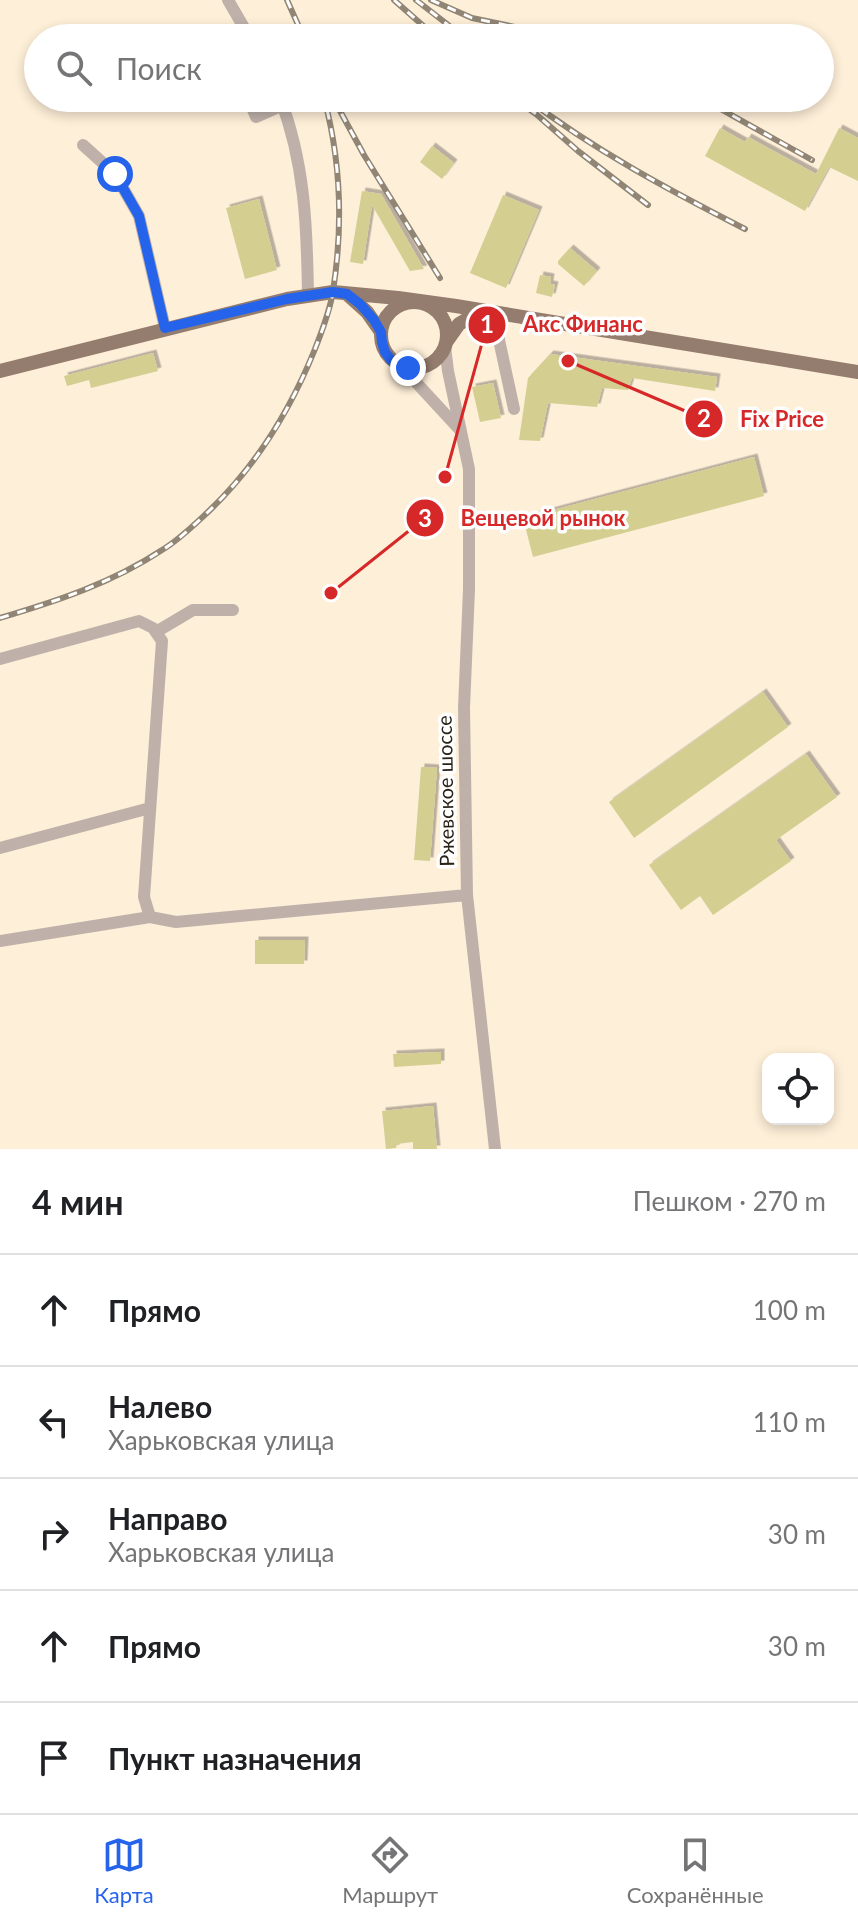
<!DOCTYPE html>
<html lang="ru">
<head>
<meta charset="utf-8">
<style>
	body { margin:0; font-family:Lato,sans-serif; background:#f6f6f6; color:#202124 }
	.controls { position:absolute; right:24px; bottom:24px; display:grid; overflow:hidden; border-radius:16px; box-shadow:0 4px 12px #0003 }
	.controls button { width:72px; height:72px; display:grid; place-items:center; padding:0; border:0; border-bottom:2px solid #e0e0e0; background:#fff; color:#202124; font:40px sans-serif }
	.stop { position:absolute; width:24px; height:24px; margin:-18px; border:6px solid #2563eb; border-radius:50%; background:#fff }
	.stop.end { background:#2563eb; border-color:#fff; box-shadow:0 2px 8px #0008 }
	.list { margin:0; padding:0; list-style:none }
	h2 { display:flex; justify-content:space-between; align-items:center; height:104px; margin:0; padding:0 32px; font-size:34px }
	h2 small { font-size:26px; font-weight:400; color:#757577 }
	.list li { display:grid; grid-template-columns:52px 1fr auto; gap:24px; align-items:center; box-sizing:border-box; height:112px; padding:0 32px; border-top:2px solid #e0e0e0 }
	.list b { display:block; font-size:30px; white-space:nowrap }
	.list p { margin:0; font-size:26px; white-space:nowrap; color:#757577 }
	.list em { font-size:26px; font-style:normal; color:#757577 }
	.icon { flex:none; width:44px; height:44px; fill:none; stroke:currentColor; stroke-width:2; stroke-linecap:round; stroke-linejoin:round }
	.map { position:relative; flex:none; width:858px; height:1149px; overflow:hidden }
	.search { position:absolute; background:#fff; box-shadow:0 4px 12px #0003; left:24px; right:24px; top:24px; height:88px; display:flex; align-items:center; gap:20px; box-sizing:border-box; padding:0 28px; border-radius:44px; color:#757577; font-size:30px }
	.sheet { height:664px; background:#fff }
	nav { display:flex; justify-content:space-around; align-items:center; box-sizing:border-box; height:112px; border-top:2px solid #e0e0e0; background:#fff; font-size:22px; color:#757577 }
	nav a { display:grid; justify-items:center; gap:4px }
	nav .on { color:#2563eb }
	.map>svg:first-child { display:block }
	.building { fill:#d4cf91; filter:url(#shadow) }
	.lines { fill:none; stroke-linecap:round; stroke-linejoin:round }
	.minor { stroke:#bfb1aa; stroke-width:12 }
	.major { stroke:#947c6e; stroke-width:14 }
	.rail-casing { stroke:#918675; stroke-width:6 }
	.rail { stroke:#fefefe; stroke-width:3; stroke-dasharray:9; stroke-linecap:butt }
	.route { stroke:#2563eb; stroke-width:10 }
	.labels { text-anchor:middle; stroke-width:7; stroke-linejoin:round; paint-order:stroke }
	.street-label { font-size:20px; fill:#282116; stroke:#fefefe }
	.leader { fill:none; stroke:#d62828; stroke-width:3 }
	.callout-dot { fill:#d62828; stroke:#fefefe; stroke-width:3 }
	.mark-label { font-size:24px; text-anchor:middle; font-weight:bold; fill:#fff }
	.callout-label { font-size:22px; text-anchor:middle; font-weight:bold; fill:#d62828; stroke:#fefefe; stroke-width:7; stroke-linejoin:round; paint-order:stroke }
</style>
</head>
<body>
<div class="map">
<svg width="858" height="1149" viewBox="0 0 858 1149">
	<defs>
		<filter id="shadow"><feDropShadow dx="3.5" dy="-3.5" stdDeviation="0" flood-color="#0004"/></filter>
	</defs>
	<rect width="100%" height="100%" fill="#feefd8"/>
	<path class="building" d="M720 128 745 142 748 137 816 174 839 128 858 138V181L829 167 805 211 705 156Z
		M432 146 454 163 442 179 420 162Z
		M362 191 381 194 424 269 410 271 372 205 363 264 350 262Z
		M503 195 539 210 506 288 470 273Z
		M259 199 277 270 245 279 226 208Z
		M570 248 597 271 584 286 558 264V261Z
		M540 275 551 277 550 284 555 285 552 297 536 293Z
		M153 353 158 371 91 388 89 380 67 386 64 376Z
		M550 354 717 377 715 391 632 378 628 390 602 388 597 407 548 403 540 441 519 440 528 378Z
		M493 383 501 418 480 422 472 387Z
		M754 457 764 496 533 557 523 518Z
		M763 692 788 727 634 838 609 802Z
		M806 754 837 797 776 840 791 861 713 915 700 896 681 910 649 865Z
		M421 767 437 768 430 861 414 860Z
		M255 940H305L304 964H255Z
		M441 1052V1064L394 1067 393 1054Z
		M433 1106 437 1149H413V1142L397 1144 396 1148 386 1149 382 1111Z"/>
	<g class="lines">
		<path class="minor" d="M228 0 250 38
			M248 98 256 117 283 105
			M280 98C305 163 307 227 308 295
			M83 145 115 174 139 216 165 328
			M499 314V340L514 409
			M445 347 448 371 469 469V589L464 708 467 895 495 1149
			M400 365 460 430
			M156 632 193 610H233
			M0 659 139 621 153 628 162 641 144 897 150 917
			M0 848 150 808
			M0 941 150 917 176 922 467 895"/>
		<path class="major" d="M347 294 367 312 381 332
			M381 335a33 33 0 1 1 66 0a33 33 0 1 1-66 0Z
			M447 341 459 324 481 311
			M0 371 287 299 333 292 398 298 456 306 858 372"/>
		<defs>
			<path id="rail" d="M287 0 304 38
				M394 0 437 38
				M416 0 465 38
				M431 0 472 18 568 38
				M333 98 364 155 440 278
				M514 98 536 114 578 151 648 205
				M526 98C594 150 669 190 745 229
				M701 98 812 160
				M0 618C57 601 112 583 162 550 179 540 194 525 209 511 257 465 290 411 315 349 322 331 330 311 333 291 343 227 341 161 324 98"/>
		</defs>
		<use href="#rail" class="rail-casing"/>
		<use href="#rail" class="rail"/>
	</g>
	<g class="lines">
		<path class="route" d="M115 174 139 216 165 328 287 299 333 292 347 294 360 304 374 320 381 332 382 342 385 352 391 360 408 368"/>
	</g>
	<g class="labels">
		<g class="street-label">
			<text transform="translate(446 791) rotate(-91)" y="7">Ржевское шоссе</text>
		</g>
	</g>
	<path class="leader" d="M445 477L487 325M568 361L704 419M331 593L425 518"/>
	<g class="callout-dot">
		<circle cx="445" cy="477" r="8"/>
		<circle cx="568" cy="361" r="8"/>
		<circle cx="331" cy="593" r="8"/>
		<circle cx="487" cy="325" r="20"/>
		<circle cx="704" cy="419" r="20"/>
		<circle cx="425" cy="518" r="20"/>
	</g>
	<g class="mark-label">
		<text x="487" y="333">1</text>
		<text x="704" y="427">2</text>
		<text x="425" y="527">3</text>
	</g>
	<g class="callout-label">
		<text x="583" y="332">Акс Финанс</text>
		<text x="782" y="427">Fix Price</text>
		<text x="543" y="526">Вещевой рынок</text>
	</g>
</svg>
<div class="controls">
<button><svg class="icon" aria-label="locate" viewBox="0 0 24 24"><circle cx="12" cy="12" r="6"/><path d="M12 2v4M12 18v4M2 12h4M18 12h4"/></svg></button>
</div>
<div class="stop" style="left:115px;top:174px"></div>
<div class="stop end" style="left:408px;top:368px"></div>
<div class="search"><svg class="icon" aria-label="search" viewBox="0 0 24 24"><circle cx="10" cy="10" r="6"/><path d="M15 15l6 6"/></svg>Поиск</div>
</div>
<section class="sheet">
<h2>4 мин<small>Пешком · 270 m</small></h2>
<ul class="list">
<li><svg class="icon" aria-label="ahead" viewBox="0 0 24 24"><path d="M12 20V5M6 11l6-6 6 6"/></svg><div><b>Прямо</b></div><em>100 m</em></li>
<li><svg class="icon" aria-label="left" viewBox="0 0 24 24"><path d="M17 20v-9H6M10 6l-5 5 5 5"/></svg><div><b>Налево</b><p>Харьковская улица</p></div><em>110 m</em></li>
<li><svg class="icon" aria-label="right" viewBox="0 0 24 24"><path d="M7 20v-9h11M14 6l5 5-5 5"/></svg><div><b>Направо</b><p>Харьковская улица</p></div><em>30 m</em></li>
<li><svg class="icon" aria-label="ahead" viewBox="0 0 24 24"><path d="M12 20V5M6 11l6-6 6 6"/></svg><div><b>Прямо</b></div><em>30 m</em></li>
<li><svg class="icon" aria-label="arrive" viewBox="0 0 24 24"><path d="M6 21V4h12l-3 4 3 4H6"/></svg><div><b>Пункт назначения</b></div></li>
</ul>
</section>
<nav>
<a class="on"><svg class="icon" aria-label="map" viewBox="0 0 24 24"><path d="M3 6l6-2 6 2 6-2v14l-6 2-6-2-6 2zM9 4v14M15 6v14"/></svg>Карта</a>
<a><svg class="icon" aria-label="directions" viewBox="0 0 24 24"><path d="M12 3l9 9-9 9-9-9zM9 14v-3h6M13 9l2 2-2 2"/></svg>Маршрут</a>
<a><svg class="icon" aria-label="saved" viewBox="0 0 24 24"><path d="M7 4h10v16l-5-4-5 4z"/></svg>Сохранённые</a>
</nav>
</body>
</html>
